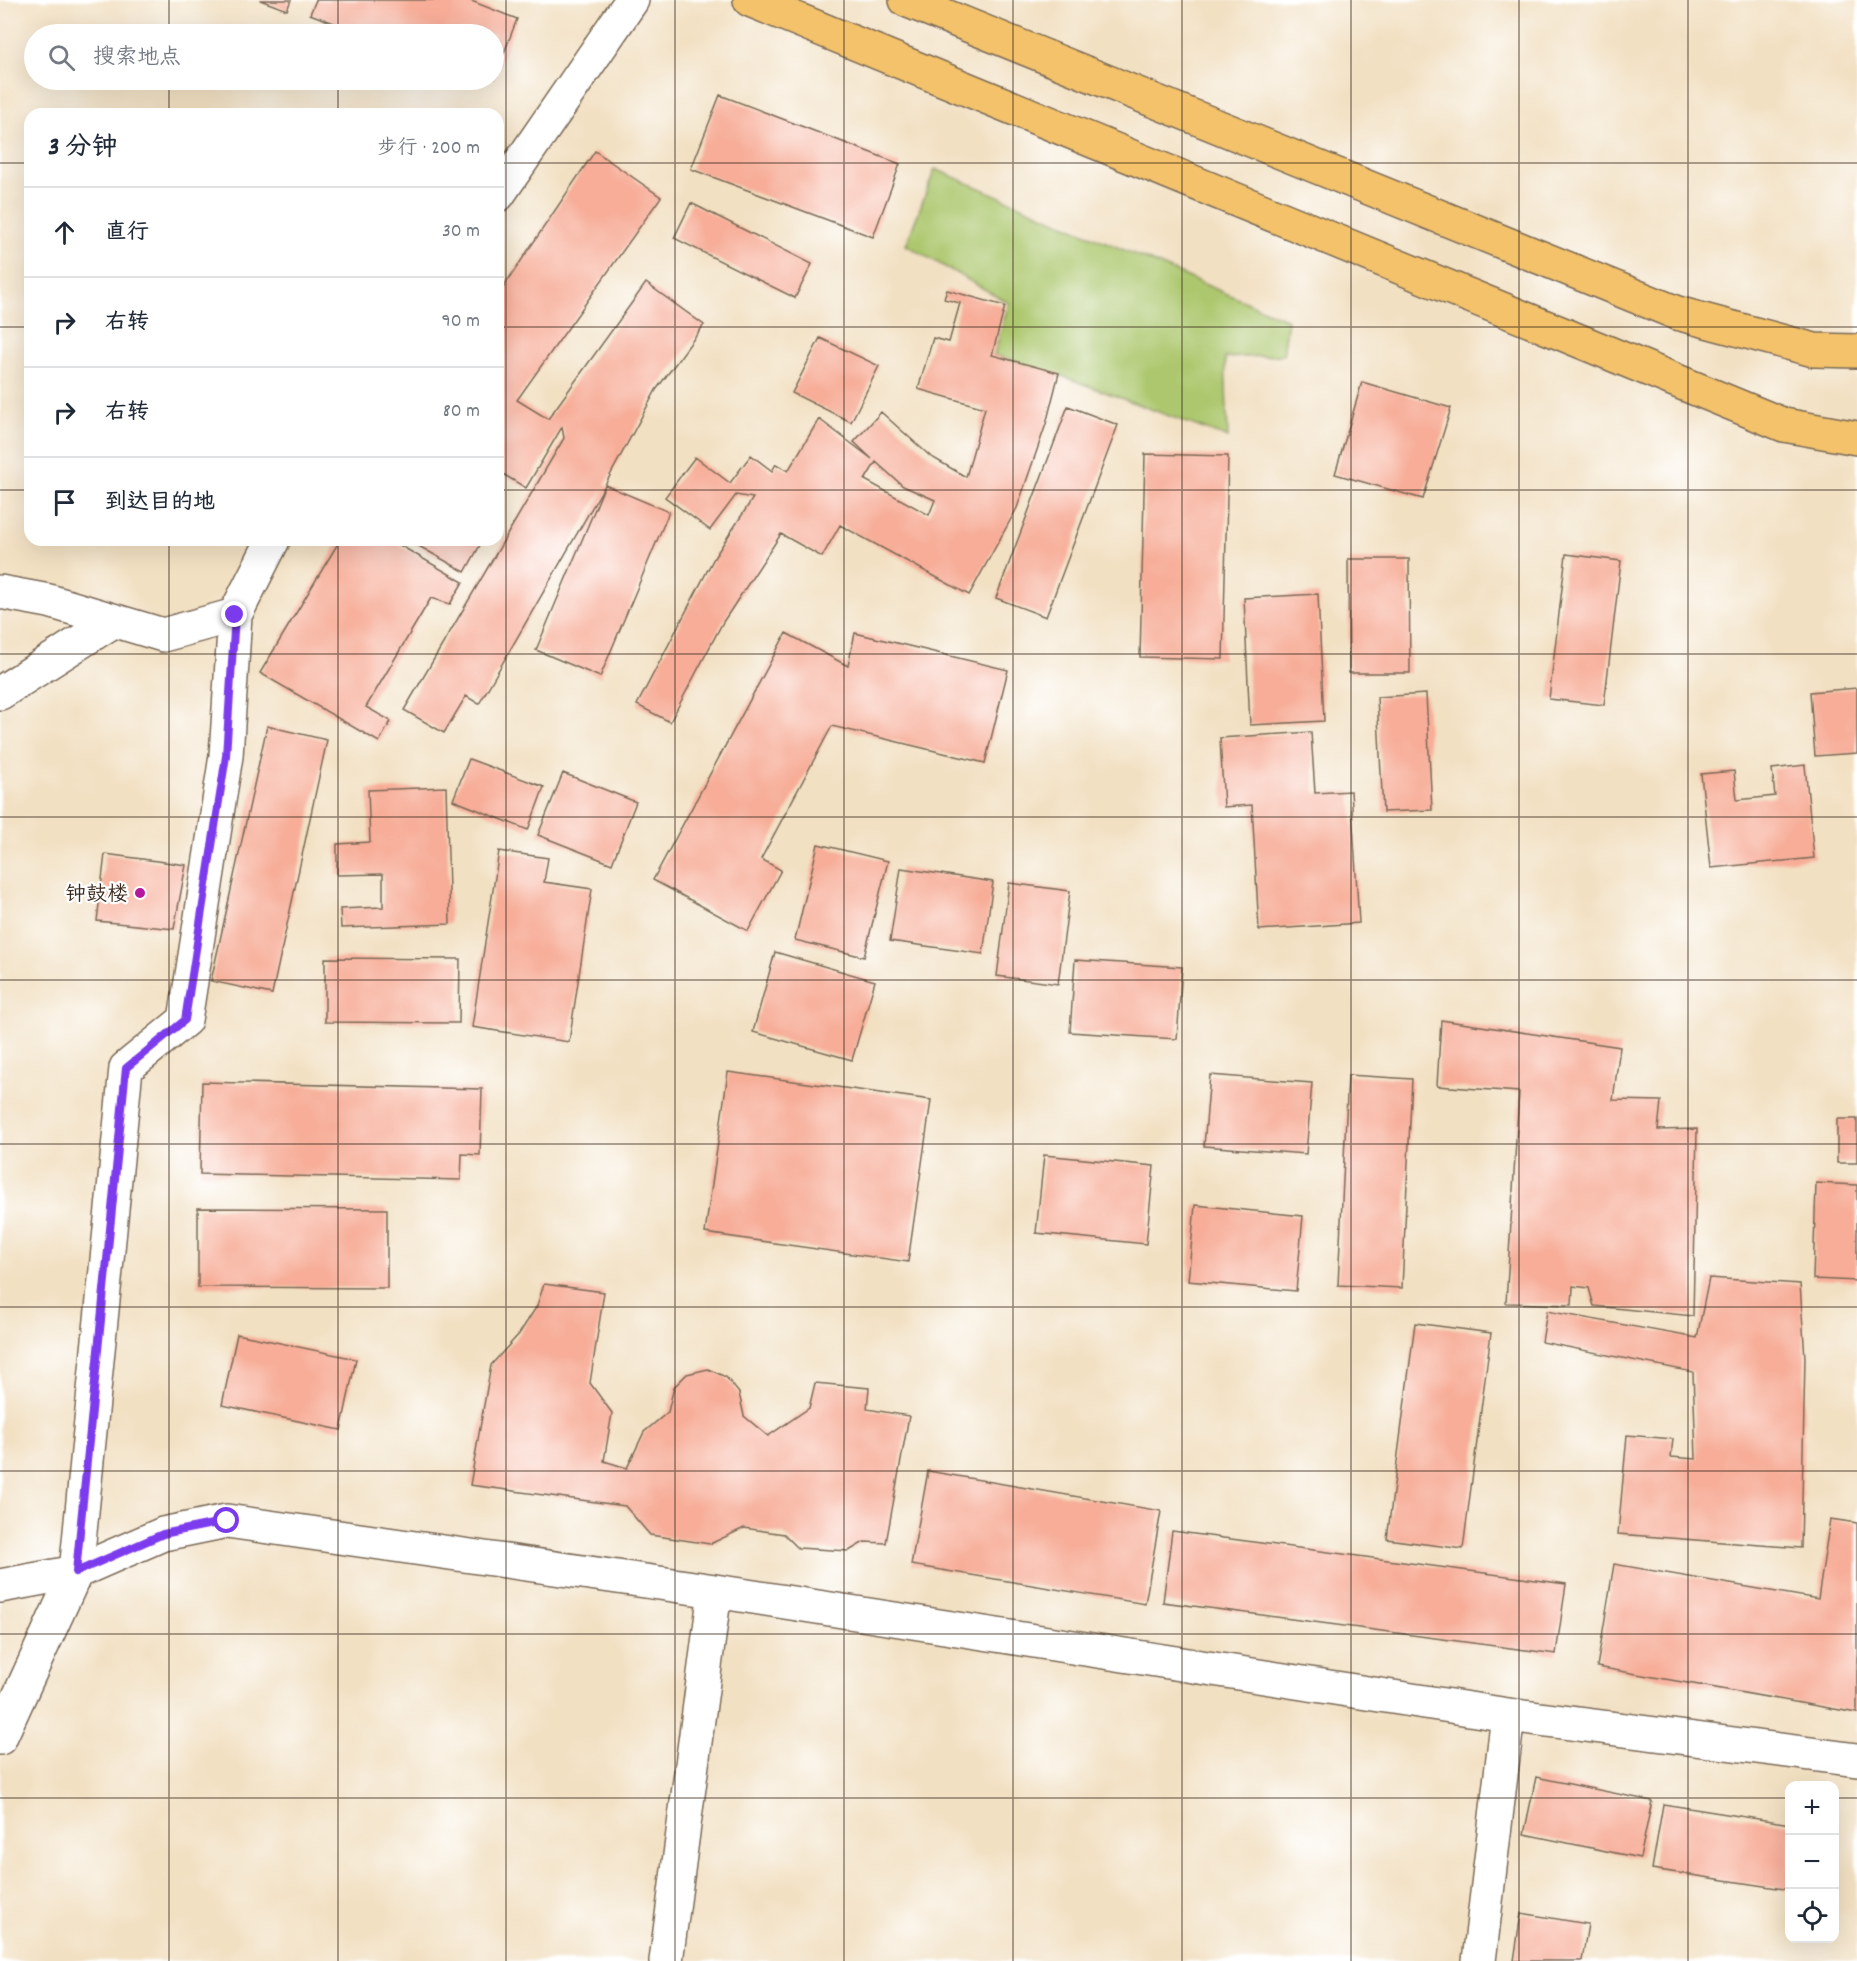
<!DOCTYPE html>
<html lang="zh">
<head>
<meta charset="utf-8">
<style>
	body { margin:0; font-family:Dekko,"LXGW WenKai TC",sans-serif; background:#f2f2f3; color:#1f2937 }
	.controls { position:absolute; right:18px; bottom:18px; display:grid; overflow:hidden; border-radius:12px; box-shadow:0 6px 24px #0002 }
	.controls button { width:54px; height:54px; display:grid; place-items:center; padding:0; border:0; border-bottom:2px solid #e0e1e3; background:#fff; color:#1f2937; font:30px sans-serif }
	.stop { position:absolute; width:18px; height:18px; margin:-14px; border:4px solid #7c3aed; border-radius:50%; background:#fff }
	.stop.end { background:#7c3aed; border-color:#fff; box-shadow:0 2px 6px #0008 }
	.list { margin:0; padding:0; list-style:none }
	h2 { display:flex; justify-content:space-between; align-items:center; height:78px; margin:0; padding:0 24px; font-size:26px }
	h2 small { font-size:20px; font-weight:400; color:#747a83 }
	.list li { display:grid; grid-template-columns:39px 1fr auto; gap:18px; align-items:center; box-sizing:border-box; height:90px; padding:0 24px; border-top:2px solid #e0e1e3 }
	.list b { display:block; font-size:22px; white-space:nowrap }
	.list em { font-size:20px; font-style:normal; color:#747a83 }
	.icon { flex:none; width:33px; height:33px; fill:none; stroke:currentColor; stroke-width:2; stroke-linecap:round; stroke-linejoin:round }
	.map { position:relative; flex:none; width:1857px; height:1961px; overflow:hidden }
	.search { position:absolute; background:#fff; box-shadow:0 6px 24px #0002; left:24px; top:24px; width:480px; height:66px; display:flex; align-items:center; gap:15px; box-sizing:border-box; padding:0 21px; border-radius:33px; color:#747a83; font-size:22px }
	.panel { position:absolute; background:#fff; box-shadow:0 6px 24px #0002; left:24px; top:108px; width:480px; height:438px; border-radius:18px }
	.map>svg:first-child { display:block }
	.green { fill:#acc76d; stroke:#747846; stroke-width:1.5 }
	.building { fill:#f7ad98; fill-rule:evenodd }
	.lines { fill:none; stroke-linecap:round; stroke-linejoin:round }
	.minor-casing { stroke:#7b6a57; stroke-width:36 }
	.major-casing { stroke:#7b6a57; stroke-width:36 }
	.minor { stroke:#fff; stroke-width:33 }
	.major { stroke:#f3c26a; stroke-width:33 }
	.route { stroke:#7c3aed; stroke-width:8 }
	.grid { fill:none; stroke:#3b2a1e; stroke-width:1.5; stroke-opacity:0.55 }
	.poi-dot { fill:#b5179e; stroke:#fff; stroke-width:2 }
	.labels { text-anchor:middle; stroke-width:4.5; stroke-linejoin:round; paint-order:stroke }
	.poi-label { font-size:21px; fill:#3b2a1e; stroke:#fff; text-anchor:end }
</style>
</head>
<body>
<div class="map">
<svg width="1857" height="1961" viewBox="0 0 1857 1961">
	<rect width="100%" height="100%" fill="#fff"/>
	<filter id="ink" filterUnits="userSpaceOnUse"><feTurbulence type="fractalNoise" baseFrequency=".0167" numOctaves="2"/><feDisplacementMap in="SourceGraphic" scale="12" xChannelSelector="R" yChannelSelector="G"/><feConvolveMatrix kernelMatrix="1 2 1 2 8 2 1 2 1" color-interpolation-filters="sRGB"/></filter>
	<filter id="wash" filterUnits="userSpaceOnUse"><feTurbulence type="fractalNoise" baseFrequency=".008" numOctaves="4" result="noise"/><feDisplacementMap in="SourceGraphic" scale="24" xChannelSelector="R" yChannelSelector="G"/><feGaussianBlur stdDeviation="1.35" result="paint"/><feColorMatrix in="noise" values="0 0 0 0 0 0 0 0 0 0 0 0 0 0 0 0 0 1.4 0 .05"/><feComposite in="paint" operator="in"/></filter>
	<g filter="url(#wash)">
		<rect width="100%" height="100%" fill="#f2e0c2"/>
		<path class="green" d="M935 169 1288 320 1283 355 1225 358 1228 438 1054 373 994 355 1009 303 906 245Z"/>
		<g id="blocks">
			<path class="building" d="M260 0H291L287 10Z
				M316 0H469L517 19 494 79V34H363L310 14Z
				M720 95 900 164 873 237 691 169Z
				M595 151 661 197 517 400 548 419 646 283 704 325 656 390 605 485 669 512 600 677 536 650 605 485 479 704 466 696 444 733 404 710 564 438 562 427 526 488 498 471V295Z
				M691 203 812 264 795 298 674 238Z
				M947 290 1005 306 992 355 1059 373 1046 424 1017 508 969 595 840 525 822 557 781 534 723 622 670 722 637 705 714 558 753 498 736 495 710 530 665 497 695 457 730 483 751 455 772 471 776 464 788 471 819 419 872 459 854 442 881 412 930 456 966 477 985 408 918 389 933 338 949 342 960 303 944 299ZM876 462 903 486 935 500 929 515 865 480Z
				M820 338 879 366 851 422 792 393Z
				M1362 382 1451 408 1423 499 1335 474Z
				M1068 406 1118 425 1046 617 996 598Z
				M1145 454 1228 456 1223 659 1140 657Z
				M340 540H391L463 582 450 604 431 598 366 707 391 721 379 742 260 673Z
				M408 540H483L465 572Z
				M1566 554 1621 561 1604 705 1549 699Z
				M1348 559H1409L1410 673H1349Z
				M1318 594 1324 721 1250 725 1244 598Z
				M786 633 848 666 855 633 1008 670 985 763 832 726 761 859 781 870 748 931 653 880Z
				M1857 688V753L1815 756 1810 692Z
				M1426 694 1432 810 1383 812 1377 697Z
				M267 726 327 740 272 994 211 981Z
				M1311 732 1315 793 1351 791 1359 923 1259 930 1252 805 1224 807 1220 738Z
				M469 759 544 787 528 830 453 800Z
				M1805 765 1814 858 1711 868 1701 774 1734 771 1737 800 1775 796 1772 769Z
				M563 773 636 802 612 864 538 835Z
				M446 787 450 924 341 928 340 909 383 907V874L337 875V844L370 842 368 790Z
				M818 844 888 861 864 957 795 940Z
				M499 851 548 858 544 882 592 889 569 1042 472 1027Z
				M105 854 186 865 174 929 97 921Z
				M901 868 993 882 983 954 890 941Z
				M1009 883 1070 891 1058 984 997 976Z
				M775 952 875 981 852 1060 753 1032Z
				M325 958 460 959 459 1023 325 1022Z
				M1075 960 1182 967 1177 1039 1070 1032Z
				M1441 1020 1620 1047 1613 1100 1661 1101 1658 1130 1697 1129 1693 1316 1594 1306 1589 1288 1573 1286 1572 1305 1506 1303 1519 1092 1437 1086Z
				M728 1072 931 1100 908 1262 705 1233Z
				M1210 1075 1312 1083 1306 1154 1204 1146Z
				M1348 1075 1412 1079 1402 1288 1338 1285Z
				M202 1082 482 1089 480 1155 462 1154 461 1180 200 1174Z
				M1837 1119H1857V1163H1837Z
				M1044 1155 1154 1166 1146 1244 1036 1233Z
				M1816 1183 1857 1185V1281L1813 1279Z
				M1195 1205 1303 1216 1296 1291 1188 1281Z
				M198 1208 387 1209V1288L198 1287Z
				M1709 1278 1800 1284 1805 1358 1801 1548 1618 1534 1627 1435 1673 1439 1671 1457 1696 1459 1693 1372 1542 1342 1547 1311 1697 1338Z
				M544 1284 604 1292 590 1383 612 1413 604 1461 627 1468 644 1432 668 1412 674 1387 687 1374 708 1369 726 1377 739 1393 744 1416 768 1436 809 1408 815 1383 869 1388 867 1409 909 1416 886 1543 864 1542 849 1551 798 1548 784 1534 744 1528 710 1544 650 1535 625 1506 470 1485 491 1365 519 1334 537 1306Z
				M1415 1323 1491 1333 1463 1549 1387 1539Z
				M237 1334 356 1359 341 1430 222 1405Z
				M928 1471 1161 1511 1145 1604 911 1565Z
				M1830 1519 1857 1523V1713L1597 1667 1614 1564 1818 1599Z
				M1172 1531 1566 1584 1556 1654 1163 1602Z
				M1536 1777 1652 1801 1640 1858 1524 1834Z
				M1663 1804 1790 1824V1890L1652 1869Z
				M1521 1913 1588 1924 1582 1961H1514Z"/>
		</g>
	</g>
	<g filter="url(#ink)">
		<use href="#blocks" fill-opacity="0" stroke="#7b6a57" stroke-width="1.5"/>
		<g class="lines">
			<defs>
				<path id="minor" d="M498 195 632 0
					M0 592 49 601 163 635 235 615
					M0 693 113 621
					M0 1586 76 1572 163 1534 227 1521 715 1591 1508 1715 1857 1760
					M0 1738 76 1572 126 1068 185 1020 226 756 235 615 273 540
					M666 1961 715 1591
					M1479 1961 1508 1715"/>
				<path id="major" d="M750 0 1784 425 1857 438
					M906 0 1677 313 1814 350 1857 351"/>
			</defs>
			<use href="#minor" class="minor-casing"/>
			<use href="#major" class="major-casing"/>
			<use href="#minor" class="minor"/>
			<use href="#major" class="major"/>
		</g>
	</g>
	<g class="lines" filter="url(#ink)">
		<path class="route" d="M227 1521 163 1534 76 1572 126 1068 185 1020 226 756 235 615"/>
	</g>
	<path class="grid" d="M169 0V34M338 0V34M506 0V1961M675 0V1961M844 0V1961M1013 0V1961M1182 0V1961M1351 0V1961M1519 0V1961M1688 0V1961M169 80V114M338 80V114M0 163H30M498 163H1857M0 327H30M498 327H1857M0 490H30M498 490H1857M169 540V1961M338 540V1961M0 654H1857M0 817H1857M0 980H1857M0 1144H1857M0 1307H1857M0 1471H1857M0 1634H1857M0 1798H1790M1834 1798H1857"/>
	<circle class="poi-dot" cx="140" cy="893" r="6"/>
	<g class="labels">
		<g class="poi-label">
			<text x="128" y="900">钟鼓楼</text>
		</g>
	</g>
</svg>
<div class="controls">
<button>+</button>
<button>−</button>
<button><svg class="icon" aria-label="locate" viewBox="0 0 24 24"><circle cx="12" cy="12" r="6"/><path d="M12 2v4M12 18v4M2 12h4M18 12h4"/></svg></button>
</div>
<div class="stop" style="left:227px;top:1521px"></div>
<div class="stop end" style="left:235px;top:615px"></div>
<div class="search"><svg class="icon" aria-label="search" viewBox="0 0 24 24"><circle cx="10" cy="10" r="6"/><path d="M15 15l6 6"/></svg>搜索地点</div>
<section class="panel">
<h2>3 分钟<small>步行 · 200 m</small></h2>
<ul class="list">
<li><svg class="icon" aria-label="ahead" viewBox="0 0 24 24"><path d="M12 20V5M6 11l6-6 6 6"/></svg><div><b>直行</b></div><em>30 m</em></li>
<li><svg class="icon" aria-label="right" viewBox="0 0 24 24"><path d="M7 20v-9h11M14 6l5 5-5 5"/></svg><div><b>右转</b></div><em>90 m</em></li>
<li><svg class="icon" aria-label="right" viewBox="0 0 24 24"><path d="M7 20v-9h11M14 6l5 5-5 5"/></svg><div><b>右转</b></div><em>80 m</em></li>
<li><svg class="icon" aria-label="arrive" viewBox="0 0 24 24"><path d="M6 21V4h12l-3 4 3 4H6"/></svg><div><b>到达目的地</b></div></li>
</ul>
</section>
</div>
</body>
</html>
